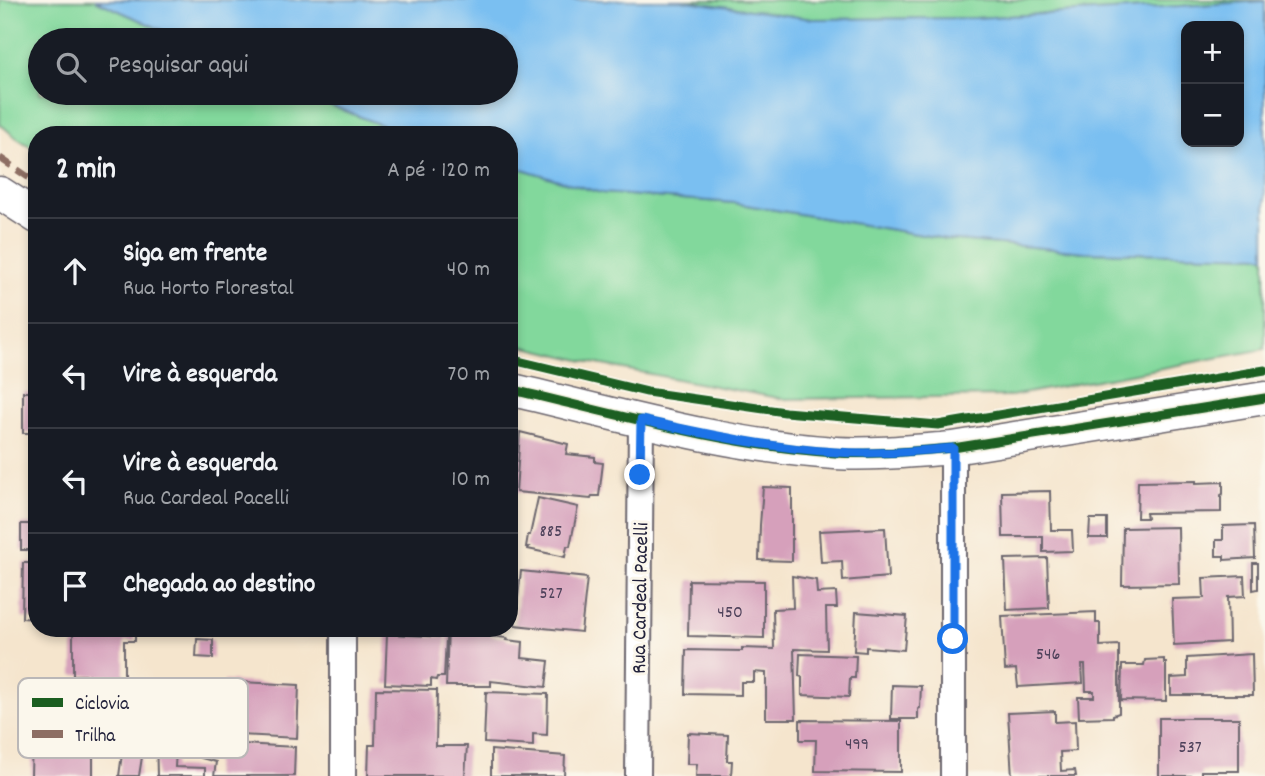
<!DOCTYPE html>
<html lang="pt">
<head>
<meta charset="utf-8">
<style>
	body { margin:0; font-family:Dekko,sans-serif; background:#20242c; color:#f1f3f6 }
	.controls { position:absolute; right:21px; top:21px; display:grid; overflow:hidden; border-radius:14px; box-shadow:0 4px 10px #0003 }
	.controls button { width:63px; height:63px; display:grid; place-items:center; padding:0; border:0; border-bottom:2px solid #363941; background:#171b24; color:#f1f3f6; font:35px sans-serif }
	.stop { position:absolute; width:21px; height:21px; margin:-16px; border:5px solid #1a73e8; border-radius:50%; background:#fff }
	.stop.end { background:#1a73e8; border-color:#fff; box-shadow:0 2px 7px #0008 }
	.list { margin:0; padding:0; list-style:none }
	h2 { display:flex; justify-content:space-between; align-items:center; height:91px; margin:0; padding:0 28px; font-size:30px }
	h2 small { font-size:23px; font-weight:400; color:#9ea1a6 }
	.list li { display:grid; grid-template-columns:46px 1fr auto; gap:21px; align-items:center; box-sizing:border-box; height:105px; padding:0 28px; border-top:2px solid #363941 }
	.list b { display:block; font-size:26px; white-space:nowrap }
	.list p { margin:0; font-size:23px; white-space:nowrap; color:#9ea1a6 }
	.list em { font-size:23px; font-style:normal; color:#9ea1a6 }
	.icon { flex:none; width:38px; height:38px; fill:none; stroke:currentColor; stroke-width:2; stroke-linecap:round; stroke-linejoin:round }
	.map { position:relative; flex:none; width:1265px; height:776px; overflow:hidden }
	.search { position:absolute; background:#171b24; box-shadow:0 4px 10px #0003; left:28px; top:28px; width:490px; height:77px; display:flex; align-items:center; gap:18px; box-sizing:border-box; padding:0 24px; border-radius:38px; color:#9ea1a6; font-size:26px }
	.panel { position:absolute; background:#171b24; box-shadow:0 4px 10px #0003; left:28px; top:126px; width:490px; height:511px; border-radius:28px }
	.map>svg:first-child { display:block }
	.green { fill:#82d89c; stroke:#527d6c; stroke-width:2 }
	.water { fill:#7abff1; stroke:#4e7096; stroke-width:2; fill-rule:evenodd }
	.building { fill:#d6a0bb }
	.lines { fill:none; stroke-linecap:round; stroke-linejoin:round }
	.minor-casing { stroke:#6c666e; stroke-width:28 }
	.tertiary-casing { stroke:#6c666e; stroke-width:35 }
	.minor { stroke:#fff; stroke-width:24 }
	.tertiary { stroke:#fff; stroke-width:32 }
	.quiet { stroke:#8d6e63; stroke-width:7; stroke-dasharray:14 7; stroke-linecap:butt }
	.cycleway-casing { stroke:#fbf7ec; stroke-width:13 }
	.cycleway { stroke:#1b5e20; stroke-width:9 }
	.route { stroke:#1a73e8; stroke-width:9 }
	.labels { text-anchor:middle; stroke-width:6; stroke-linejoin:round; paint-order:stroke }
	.number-label { font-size:18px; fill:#4f425b }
	.street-label { font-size:21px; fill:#22223b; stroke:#fbf7ec }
	.key { fill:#fbf7ec; stroke:#bab7b7; stroke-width:2 }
	.key-label { font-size:19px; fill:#22223b }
</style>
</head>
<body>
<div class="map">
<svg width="1265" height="776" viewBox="0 0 1265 776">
	<rect width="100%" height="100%" fill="#fbf7ec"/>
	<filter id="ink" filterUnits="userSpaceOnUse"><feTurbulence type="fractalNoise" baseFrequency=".0143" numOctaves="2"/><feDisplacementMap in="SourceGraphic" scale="14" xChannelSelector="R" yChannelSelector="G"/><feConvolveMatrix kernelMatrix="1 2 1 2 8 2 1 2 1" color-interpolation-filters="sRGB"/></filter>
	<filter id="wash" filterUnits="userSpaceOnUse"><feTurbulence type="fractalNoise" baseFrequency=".00686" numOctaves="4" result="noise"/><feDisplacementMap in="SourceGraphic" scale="28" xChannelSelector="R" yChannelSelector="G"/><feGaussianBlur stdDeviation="1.57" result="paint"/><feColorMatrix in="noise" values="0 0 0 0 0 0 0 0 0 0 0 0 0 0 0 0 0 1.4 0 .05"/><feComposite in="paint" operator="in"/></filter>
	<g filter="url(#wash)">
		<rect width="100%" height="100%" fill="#f5e5cd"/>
		<path class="green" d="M0 0H95L184 40H40V93H299L407 135H37V151L14 136 0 124Z
			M681 0H1265V1L975 18 811 19Z
			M509 165 601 193 734 203 946 239 1085 252 1265 256V349L1011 396 783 399 597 364 509 343Z"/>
		<path class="water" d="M95 0H681L812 19 975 18 1265 1V256L1085 252 946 239 734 203 601 193 509 165V135H407L299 93H506V40H184ZM1186 26H1239V142H1186Z"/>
		<g id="blocks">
			<path class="building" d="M23 392H37V433H23Z
				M520 432 568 444 566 454 595 457V462L603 463 599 496H592L591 499 516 492Z
				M1196 481V483L1223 482V494L1221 495V512L1146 513 1147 518H1137L1138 482Z
				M763 487 792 488V561L759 560 760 525Z
				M1050 491 1051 530H1072L1073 551 1043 552V537H1003L1002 492Z
				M538 498 578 507 570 546H567L565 557 528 549 529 547H526L528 535H530Z
				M1090 519H1107V538H1089Z
				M21 524H37V553H31L32 550H21Z
				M1254 525 1255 558 1224 560V556H1216V540H1223V526Z
				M1178 527 1179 584 1122 585 1123 528Z
				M885 528 888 577 843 581 842 561 821 562 819 531Z
				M1047 558 1049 608 1007 610 1005 559Z
				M23 563H37V619L22 618Z
				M1253 563H1258V589L1253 590Z
				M521 571 587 578 581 632 515 625Z
				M792 576 816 580 817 593 836 592 837 608H826L827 650 794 649 796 719H766V673L754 672V682H741V695L685 694 686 650 742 651V648L774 649 773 609 793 608Z
				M1244 576 1245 596 1228 597 1229 642 1174 645 1172 599 1204 598 1203 578Z
				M689 580 764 581V638L688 636Z
				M856 612 907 616 904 650 866 647V652L854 651Z
				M1096 612V623H1100V646L1119 645V713L1113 715V717L1079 718 1078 697H1094V691H1086L1085 665H1082L1083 683 1018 687 1016 669 1005 670 1002 616Z
				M73 628H135V641H124V676L73 675Z
				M448 628H491V636L507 638 506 640 523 642 522 658 549 661 546 687 491 681V686H446Z
				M387 634 446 637 444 677H437L436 680 431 679V686L385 684Z
				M197 639 213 640V658L196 657Z
				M800 654 856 656 855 678H850L849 697 802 695V677L799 676Z
				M1252 654 1253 695H1171V678L1187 677V658Z
				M1164 659V663H1166V701L1121 700 1122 665H1144L1145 660Z
				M224 681 299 685 297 738 201 733 203 694 224 696Z
				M892 685 921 686 920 708 918 709V719H891Z
				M376 689 437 690 436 746H467L465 776H368L369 745H375Z
				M486 692 548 694 547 735 533 734V746L484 743Z
				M1055 711V722L1075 721 1076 751 1060 752 1061 771 1075 770 1076 776H1012L1008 713Z
				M1159 718H1239V771H1201V776H1159Z
				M800 720 901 721V772L815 771 816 740H800Z
				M688 733 728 735 727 761H732L731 776H696L697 764H687Z
				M156 736 177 737V743L180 744 179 750H176L175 767 205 768V776H157Z
				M32 737H93V776H31Z
				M183 737 219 739 221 744H226V743L295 747 294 776H214L216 762 201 758 200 754 181 753Z
				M491 750 565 756 564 776H491Z
				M122 754 142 757 139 776H119Z"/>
		</g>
	</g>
	<g filter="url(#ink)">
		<use href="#blocks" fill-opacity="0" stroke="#6c666e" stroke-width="2"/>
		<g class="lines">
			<defs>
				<path id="minor" d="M343 776V628
					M638 776 641 420
					M953 776V448"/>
				<path id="tertiary" d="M0 193 37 217
					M509 389C616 414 725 446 835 453 875 455 914 451 953 448L1265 398"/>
			</defs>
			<use href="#minor" class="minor-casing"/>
			<use href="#tertiary" class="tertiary-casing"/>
			<use href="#minor" class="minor"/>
			<use href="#tertiary" class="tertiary"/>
			<path class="quiet" d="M0 158 37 183"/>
			<defs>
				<path id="cycleway" d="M509 359 647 392 785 412 938 425 1265 370
					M509 389C616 414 725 446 835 453 875 455 914 451 953 448L1265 398"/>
			</defs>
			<use href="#cycleway" class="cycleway-casing"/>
			<use href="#cycleway" class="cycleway"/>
		</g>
	</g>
	<g class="lines" filter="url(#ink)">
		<path class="route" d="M640 475 641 420C705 434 770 448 836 452 875 455 914 451 953 448V639"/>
	</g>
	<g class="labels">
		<g class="number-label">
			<text x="551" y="536">885</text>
			<text x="551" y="598">527</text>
			<text x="730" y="617">450</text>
			<text x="1048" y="659">546</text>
			<text x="857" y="749">499</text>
			<text x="1190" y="752">537</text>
		</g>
		<g class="street-label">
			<text transform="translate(639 598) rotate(-89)" y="7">Rua Cardeal Pacelli</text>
		</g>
	</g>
	<rect x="18" y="678" width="230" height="80" rx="10" class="key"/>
	<rect x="32" y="698" width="31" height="9" fill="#1b5e20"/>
	<rect x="32" y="730" width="31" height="8" fill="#8d6e63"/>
	<g class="key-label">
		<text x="75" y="709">Ciclovia</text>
		<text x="75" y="741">Trilha</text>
	</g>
</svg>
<div class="controls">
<button>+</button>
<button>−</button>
</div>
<div class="stop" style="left:953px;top:639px"></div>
<div class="stop end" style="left:640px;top:475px"></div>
<div class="search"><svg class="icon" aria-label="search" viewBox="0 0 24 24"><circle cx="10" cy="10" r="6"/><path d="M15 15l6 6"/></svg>Pesquisar aqui</div>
<section class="panel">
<h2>2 min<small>A pé · 120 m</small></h2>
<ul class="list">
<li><svg class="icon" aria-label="ahead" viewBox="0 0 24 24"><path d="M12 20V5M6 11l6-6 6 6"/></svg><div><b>Siga em frente</b><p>Rua Horto Florestal</p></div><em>40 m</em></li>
<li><svg class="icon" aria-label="left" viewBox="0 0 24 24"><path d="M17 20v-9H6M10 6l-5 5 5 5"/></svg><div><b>Vire à esquerda</b></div><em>70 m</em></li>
<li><svg class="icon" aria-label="left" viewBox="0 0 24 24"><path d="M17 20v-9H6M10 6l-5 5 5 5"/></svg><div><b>Vire à esquerda</b><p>Rua Cardeal Pacelli</p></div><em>10 m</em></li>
<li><svg class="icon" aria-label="arrive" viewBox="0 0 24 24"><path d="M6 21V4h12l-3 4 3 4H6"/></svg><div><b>Chegada ao destino</b></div></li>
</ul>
</section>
</div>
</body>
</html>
